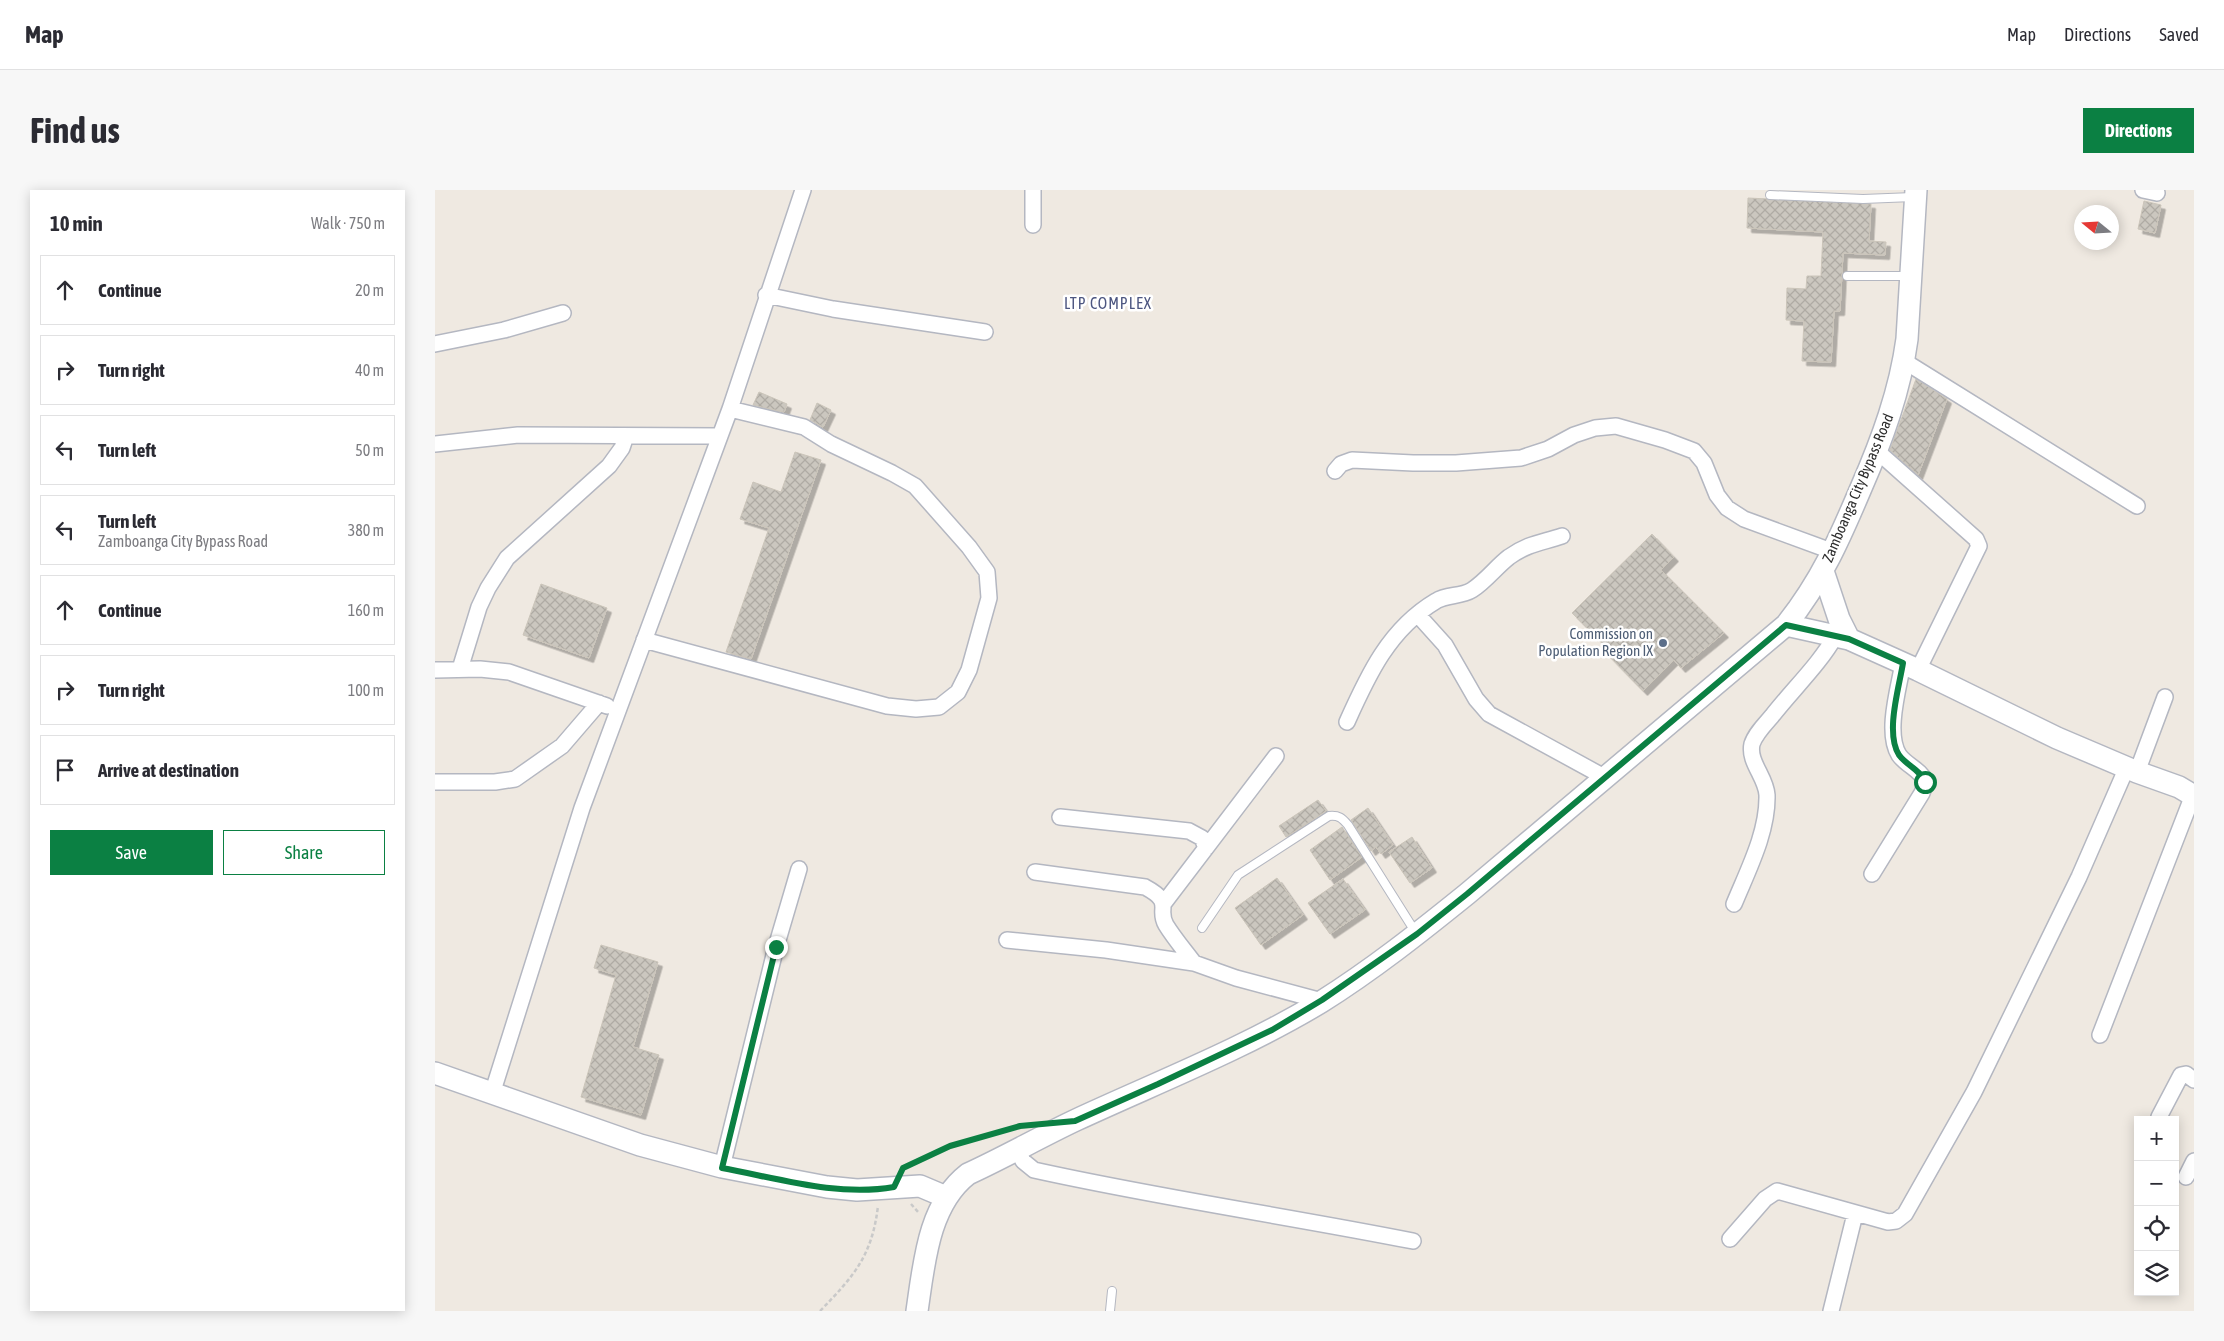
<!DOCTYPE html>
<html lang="en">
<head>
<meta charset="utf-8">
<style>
	body { margin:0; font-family:"Asap Condensed",sans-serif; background:#f7f7f7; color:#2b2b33 }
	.controls { position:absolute; right:15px; bottom:15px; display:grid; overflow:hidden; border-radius:0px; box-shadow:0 2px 12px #0003 }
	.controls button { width:45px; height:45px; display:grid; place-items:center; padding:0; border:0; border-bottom:1px solid #e1e1e2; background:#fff; color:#2b2b33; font:25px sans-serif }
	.compass { position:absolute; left:1639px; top:15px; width:45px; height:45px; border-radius:50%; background:#fff; box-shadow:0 2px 12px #0003; rotate:288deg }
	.stop { position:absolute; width:15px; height:15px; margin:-11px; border:4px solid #0b8043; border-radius:50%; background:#fff }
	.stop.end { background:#0b8043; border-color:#fff; box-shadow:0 1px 5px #0008 }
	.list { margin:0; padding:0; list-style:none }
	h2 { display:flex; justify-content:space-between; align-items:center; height:65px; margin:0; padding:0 20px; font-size:21px }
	h2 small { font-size:16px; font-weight:400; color:#7c7c81 }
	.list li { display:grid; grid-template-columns:32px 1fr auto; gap:15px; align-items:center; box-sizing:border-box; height:70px; margin:0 10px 10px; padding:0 10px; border:1px solid #e1e1e2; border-radius:0px }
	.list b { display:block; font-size:19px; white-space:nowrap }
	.list p { margin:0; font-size:16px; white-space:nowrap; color:#7c7c81 }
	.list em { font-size:16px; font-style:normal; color:#7c7c81 }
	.actions { display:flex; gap:10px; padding:15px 20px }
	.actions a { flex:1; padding:11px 0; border:1px solid #0b8043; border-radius:0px; text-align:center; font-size:18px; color:#0b8043 }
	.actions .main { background:#0b8043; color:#fff }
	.icon { flex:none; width:28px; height:28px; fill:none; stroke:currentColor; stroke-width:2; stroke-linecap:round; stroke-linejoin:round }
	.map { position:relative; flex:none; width:1759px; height:1121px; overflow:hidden; border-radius:0px }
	header { display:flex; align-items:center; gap:30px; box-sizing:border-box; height:70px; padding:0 25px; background:#fff; border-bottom:1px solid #e1e1e2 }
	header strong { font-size:24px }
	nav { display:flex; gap:28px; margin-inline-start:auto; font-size:18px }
	.intro { display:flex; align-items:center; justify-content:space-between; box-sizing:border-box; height:120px; padding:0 30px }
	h1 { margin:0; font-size:35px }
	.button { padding:12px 22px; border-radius:0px; background:#0b8043; color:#fff; font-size:18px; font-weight:700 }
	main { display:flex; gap:30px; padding:0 30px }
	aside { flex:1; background:#fff; border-radius:0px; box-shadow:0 2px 12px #0003 }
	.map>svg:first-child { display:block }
	.building { fill:url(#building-cross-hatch); stroke:#cbc5ba; filter:url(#shadow) }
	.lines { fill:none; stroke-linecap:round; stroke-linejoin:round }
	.lane-casing { stroke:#b4b7c1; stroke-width:10 }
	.street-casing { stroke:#b4b7c1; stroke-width:18 }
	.secondary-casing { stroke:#b4b7c1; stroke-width:24 }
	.path { stroke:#c9c9c9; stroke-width:2.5; stroke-dasharray:4 2.5; stroke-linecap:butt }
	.lane { stroke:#fff; stroke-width:8 }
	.street { stroke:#fff; stroke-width:15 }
	.secondary { stroke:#fff; stroke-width:21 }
	.route { stroke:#0b8043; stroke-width:6 }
	.service-dot { fill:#5c6f8a; stroke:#fff; stroke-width:2 }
	.labels { text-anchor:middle; stroke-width:5; stroke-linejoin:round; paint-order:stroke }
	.street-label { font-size:15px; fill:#2e2e2e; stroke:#fff }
	.service-label { font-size:15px; fill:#4e5e75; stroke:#fff; text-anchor:end }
	.neighbourhood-label { font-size:16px; letter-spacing:1px; fill:#4d5680; stroke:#fff }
</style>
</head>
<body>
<header>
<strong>Map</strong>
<nav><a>Map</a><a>Directions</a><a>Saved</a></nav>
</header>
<div class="intro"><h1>Find us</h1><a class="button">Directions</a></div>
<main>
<aside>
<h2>10 min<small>Walk · 750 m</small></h2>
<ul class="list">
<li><svg class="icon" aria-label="ahead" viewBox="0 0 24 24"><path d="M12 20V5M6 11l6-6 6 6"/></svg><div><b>Continue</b></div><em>20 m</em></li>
<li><svg class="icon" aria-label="right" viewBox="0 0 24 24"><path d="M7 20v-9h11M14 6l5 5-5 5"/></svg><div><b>Turn right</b></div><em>40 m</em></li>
<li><svg class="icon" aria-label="left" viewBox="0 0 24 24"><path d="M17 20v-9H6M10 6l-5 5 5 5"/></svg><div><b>Turn left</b></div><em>50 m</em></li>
<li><svg class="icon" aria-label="left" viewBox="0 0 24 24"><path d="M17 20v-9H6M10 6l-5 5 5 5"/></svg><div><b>Turn left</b><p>Zamboanga City Bypass Road</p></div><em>380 m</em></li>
<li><svg class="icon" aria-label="ahead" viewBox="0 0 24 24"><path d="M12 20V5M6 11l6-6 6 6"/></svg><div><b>Continue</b></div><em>160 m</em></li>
<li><svg class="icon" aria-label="right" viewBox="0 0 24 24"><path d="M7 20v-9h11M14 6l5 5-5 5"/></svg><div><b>Turn right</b></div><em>100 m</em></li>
<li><svg class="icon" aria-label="arrive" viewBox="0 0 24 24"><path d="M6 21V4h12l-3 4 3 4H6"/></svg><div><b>Arrive at destination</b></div></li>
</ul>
<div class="actions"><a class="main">Save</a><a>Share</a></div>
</aside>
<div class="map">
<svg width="1759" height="1121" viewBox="0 0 1759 1121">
	<defs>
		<pattern id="building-cross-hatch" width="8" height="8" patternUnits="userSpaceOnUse" patternTransform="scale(1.25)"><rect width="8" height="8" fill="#cbc7bf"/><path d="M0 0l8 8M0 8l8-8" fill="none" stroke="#afaba4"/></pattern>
		<filter id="shadow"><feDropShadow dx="4.5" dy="4.5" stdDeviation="0" flood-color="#0004"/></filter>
	</defs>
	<rect width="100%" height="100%" fill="#efe9e1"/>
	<path class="building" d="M1313 8 1436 14 1434 51 1451 52 1450 65 1408 63 1405 121H1399L1396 172 1367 171 1369 131 1351 130 1352 98 1371 99 1372 86H1386L1388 42 1312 38Z
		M1709 11 1726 15 1720 43 1703 39Z
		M1481 189 1512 209 1483 285 1455 260Z
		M324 202 352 214 349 222 318 215Z
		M382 213 396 220 388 237 375 230Z
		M360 262 386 270 316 469 291 462 334 338 305 329 318 292 346 302Z
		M1217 344 1239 367 1226 380 1289 443 1246 478 1239 470 1208 501 1170 462 1173 459 1137 423Z
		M106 394 172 418 154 468 88 445Z
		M883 610 891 621 851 647 844 636Z
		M933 618 958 655 946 664 941 657 936 661 916 630Z
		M907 637 927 667 895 690 875 660Z
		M977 647 997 678 975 693 954 662Z
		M842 688 868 725 826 755 800 718Z
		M908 689 930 720 895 744 873 713Z
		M166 755 223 772 198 857 224 865 206 925 146 907 181 785 159 778Z"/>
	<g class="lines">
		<defs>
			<path id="lane" d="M1335 5 1428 9 1478 7
				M1412 86H1475
				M767 738 803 685 894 626C904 625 907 628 913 635L981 743
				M675 1121 677 1101"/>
			<path id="street" d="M1708 0 1722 3
				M598 35V0
				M331 105 398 119 550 142
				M0 154 69 140 128 123
				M1469 171 1702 316
				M0 254 83 245 284 246
				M1442 261 1541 349 1544 356 1483 480
				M900 281 906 274 917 270 978 273H1021L1086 268 1113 259 1139 245 1160 238 1181 236 1230 250 1259 261 1269 273 1282 305 1292 318 1309 329 1399 362
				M983 425 1010 455 1041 509 1054 524 1171 588
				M209 450 452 516 481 519 504 517 523 502 534 480 554 408 552 382 534 357 480 296 457 283 396 254 369 237 295 219
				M25 479 44 417 53 398 72 368 174 276 187 258 191 246
				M0 480 45 479 74 482 172 516
				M912 532C933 485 954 439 1001 411 1012 404 1026 407 1037 400 1051 391 1061 377 1074 367 1094 353 1106 353 1127 346
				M1702 582 1730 507
				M0 592H60L80 589 127 556 164 513
				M625 627 754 641 767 648 771 658
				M600 682 710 697C740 713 721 718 731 735 739 748 750 761 759 773
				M1437 684 1487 603 1491 592C1485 579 1472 576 1464 565 1450 543 1464 497 1468 473
				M729 713 841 566
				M1299 714C1313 680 1333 642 1332 605 1331 587 1313 572 1317 554 1320 544 1330 534 1337 526 1358 499 1384 475 1401 445
				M572 750 671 760 759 773 801 788 887 811
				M1665 845 1758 605
				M57 904 147 618 295 219 368 0
				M1724 927 1746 885 1751 884 1759 890
				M583 961 588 971 599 980C725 1008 852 1026 978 1051
				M287 977 341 757 364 679
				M1751 987 1759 971
				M1295 1049 1330 1009 1342 1001 1453 1032 1461 1031 1470 1024 1539 902 1644 687 1692 577
				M1396 1121 1420 1024"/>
			<path id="secondary" d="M1388 381 1404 429 1414 449
				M1351 435 1414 449 1483 480 1622 548 1702 582 1744 597 1759 606
				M0 883 205 955 287 977 392 997 422 1000 485 996 511 1007
				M482 1121C489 1074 493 1015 533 984 570 967 605 947 641 930 723 892 808 859 886 812 937 780 985 742 1032 704L1351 435C1386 391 1404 350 1426 298 1447 250 1465 201 1472 149L1481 0"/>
		</defs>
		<use href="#lane" class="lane-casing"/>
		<use href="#street" class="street-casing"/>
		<use href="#secondary" class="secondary-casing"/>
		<path class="path" d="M469 978 515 956 588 935
			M476 1014 484 1023
			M385 1121C419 1086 437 1066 443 1016"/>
		<use href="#lane" class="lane"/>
		<use href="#street" class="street"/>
		<use href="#secondary" class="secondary"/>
	</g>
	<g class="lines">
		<path class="route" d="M341 757 287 978C342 988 402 1007 459 997L468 978 515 956 585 936 640 931 723 894 837 840 887 810 982 744 1032 704 1351 435 1414 449 1468 473C1464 498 1450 543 1464 565 1472 576 1485 579 1490 592"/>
	</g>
	<circle class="service-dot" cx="1228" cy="453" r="5"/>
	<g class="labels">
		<g class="street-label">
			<text transform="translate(1423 298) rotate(-67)" y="5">Zamboanga City Bypass Road</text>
		</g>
		<g class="service-label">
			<text x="1218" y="449">Commission on<tspan x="1218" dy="17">Population Region IX</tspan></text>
		</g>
		<g class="neighbourhood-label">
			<text x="673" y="119">LTP COMPLEX</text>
		</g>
	</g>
</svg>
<div class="controls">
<button>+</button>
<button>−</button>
<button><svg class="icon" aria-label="locate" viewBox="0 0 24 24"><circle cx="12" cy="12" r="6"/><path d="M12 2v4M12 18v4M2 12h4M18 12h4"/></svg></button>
<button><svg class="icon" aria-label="layers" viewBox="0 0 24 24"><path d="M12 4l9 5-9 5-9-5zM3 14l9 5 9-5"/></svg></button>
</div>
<svg class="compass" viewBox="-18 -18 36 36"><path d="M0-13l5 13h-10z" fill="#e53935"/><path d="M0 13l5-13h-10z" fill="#7c7c81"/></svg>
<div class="stop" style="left:1490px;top:592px"></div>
<div class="stop end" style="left:341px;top:757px"></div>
</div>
</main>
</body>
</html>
